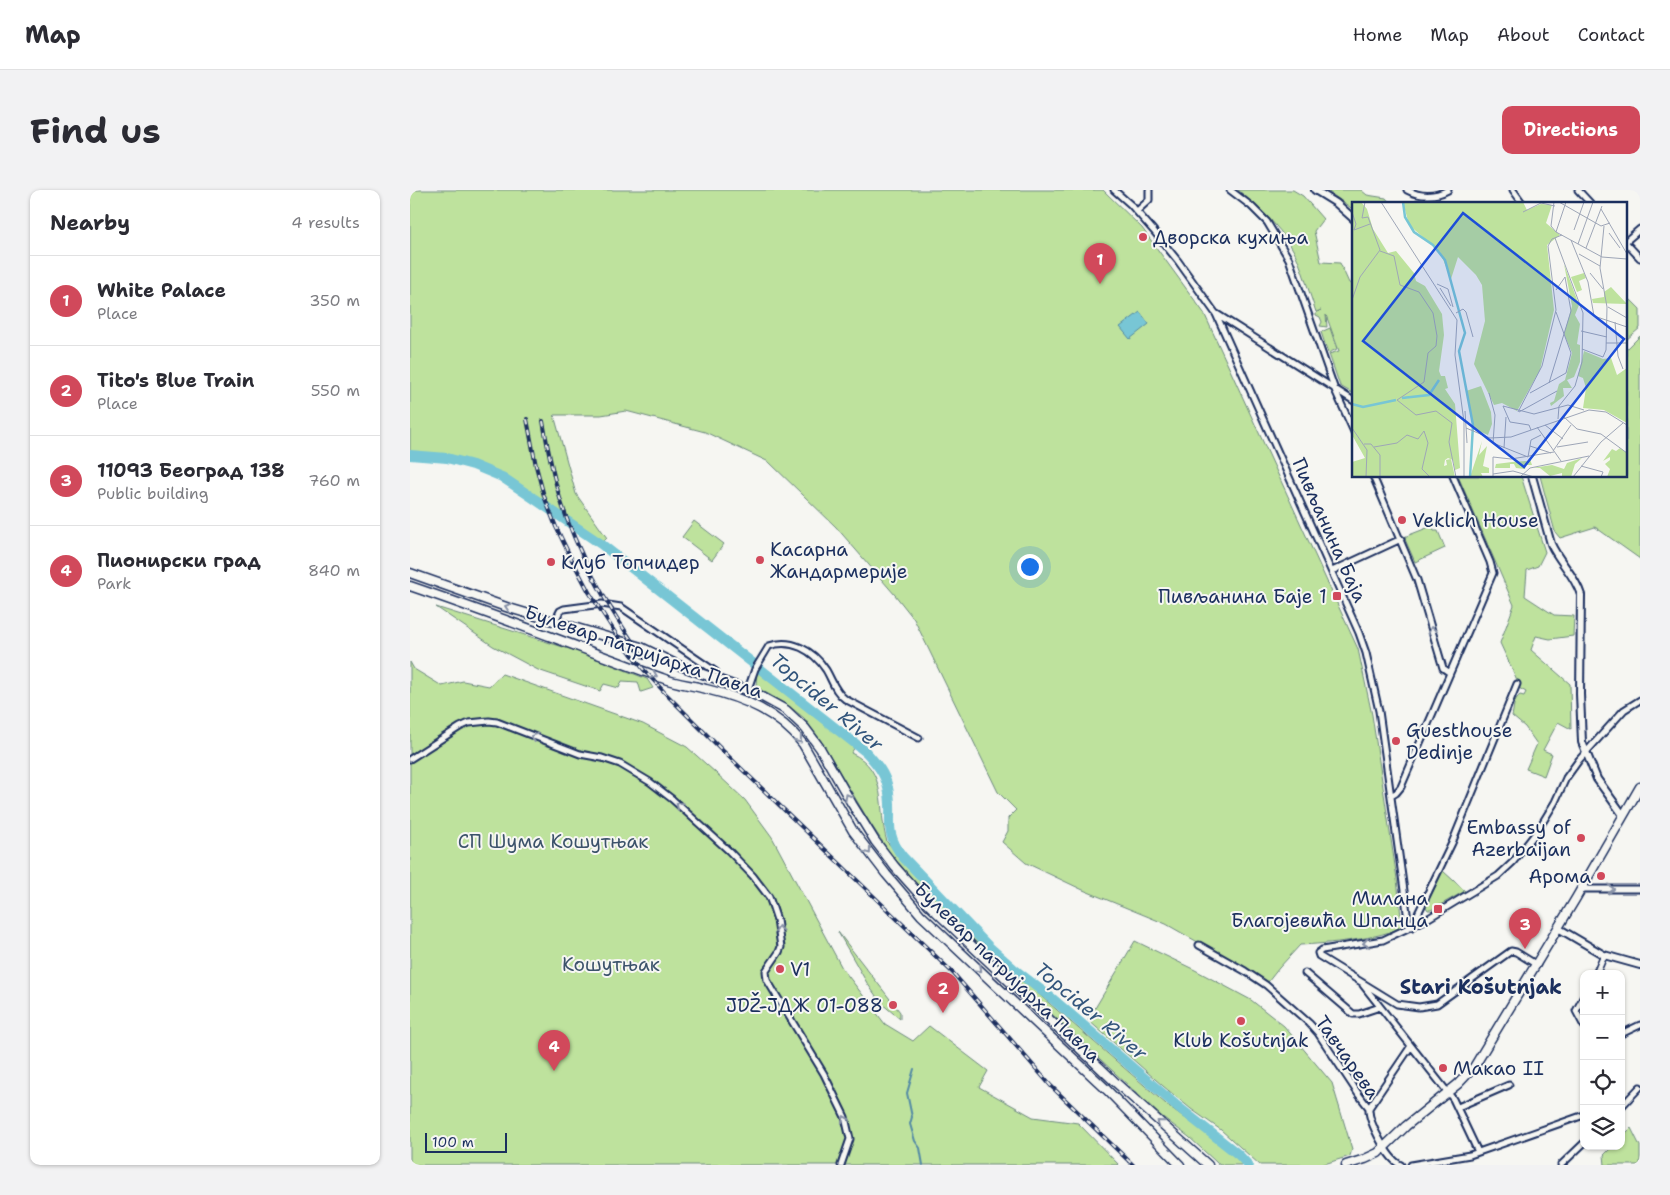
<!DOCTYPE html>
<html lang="en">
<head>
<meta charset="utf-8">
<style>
	body { margin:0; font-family:"Shantell Sans",sans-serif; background:#f2f2f3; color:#2b2b33 }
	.controls { position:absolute; right:15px; bottom:15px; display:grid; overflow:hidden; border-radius:10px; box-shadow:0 1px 4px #0004 }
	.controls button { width:45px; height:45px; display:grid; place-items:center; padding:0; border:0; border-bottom:1px solid #e1e1e2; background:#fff; color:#2b2b33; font:25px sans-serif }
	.scale { position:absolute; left:15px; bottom:12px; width:82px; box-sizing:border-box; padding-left:5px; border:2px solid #1b2f5e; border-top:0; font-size:14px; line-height:18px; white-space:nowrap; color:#1b2f5e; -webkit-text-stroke:4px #f6f6f2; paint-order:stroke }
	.you { position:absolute; left:619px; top:376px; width:18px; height:18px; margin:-12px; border:4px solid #fff; border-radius:50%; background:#1a73e8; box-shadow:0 0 0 8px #1a73e833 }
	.badge { display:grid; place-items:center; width:32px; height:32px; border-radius:50%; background:#d1495b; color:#fff; font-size:16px; font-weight:700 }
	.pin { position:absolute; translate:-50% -41px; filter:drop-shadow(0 1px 2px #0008) }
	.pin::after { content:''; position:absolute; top:26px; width:18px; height:15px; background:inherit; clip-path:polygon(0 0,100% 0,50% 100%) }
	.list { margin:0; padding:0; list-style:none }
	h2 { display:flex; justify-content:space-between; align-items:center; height:65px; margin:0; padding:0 20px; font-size:21px }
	h2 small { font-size:16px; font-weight:400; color:#7c7c81 }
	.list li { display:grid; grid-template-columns:32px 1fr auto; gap:15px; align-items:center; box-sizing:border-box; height:90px; padding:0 20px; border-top:1px solid #e1e1e2 }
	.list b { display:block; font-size:19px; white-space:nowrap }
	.list p { margin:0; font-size:16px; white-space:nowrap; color:#7c7c81 }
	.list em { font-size:16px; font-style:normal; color:#7c7c81 }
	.icon { flex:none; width:28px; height:28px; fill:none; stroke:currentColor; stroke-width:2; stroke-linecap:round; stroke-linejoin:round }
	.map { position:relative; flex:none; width:1230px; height:975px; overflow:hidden; border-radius:10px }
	header { display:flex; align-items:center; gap:30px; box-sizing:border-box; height:70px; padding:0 25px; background:#fff; border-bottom:1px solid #e1e1e2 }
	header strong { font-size:24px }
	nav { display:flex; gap:28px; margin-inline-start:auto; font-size:18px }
	.intro { display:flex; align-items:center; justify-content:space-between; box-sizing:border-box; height:120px; padding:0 30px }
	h1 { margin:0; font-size:35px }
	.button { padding:12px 22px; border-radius:10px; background:#d1495b; color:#fff; font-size:18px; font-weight:700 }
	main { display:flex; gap:30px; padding:0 30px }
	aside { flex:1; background:#fff; border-radius:10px; box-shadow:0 1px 4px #0004 }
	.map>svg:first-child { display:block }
	.green { fill:#bee29d; stroke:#6c887e }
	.water { fill:#78c6d5; stroke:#538aa5 }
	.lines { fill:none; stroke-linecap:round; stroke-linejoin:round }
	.stream { stroke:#538aa5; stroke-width:2 }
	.river { stroke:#78c6d5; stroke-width:10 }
	.minor-casing { stroke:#1b2f5e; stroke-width:9 }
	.tertiary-casing { stroke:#1b2f5e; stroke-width:10 }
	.secondary-casing { stroke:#1b2f5e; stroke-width:11 }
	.minor { stroke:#f6f6f2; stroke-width:5 }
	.tertiary { stroke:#f6f6f2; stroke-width:6 }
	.secondary { stroke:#f6f6f2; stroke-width:8 }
	.rail-casing { stroke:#1b2f5e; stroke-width:4 }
	.rail { stroke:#f6f6f2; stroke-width:2; stroke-dasharray:5.5; stroke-linecap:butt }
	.oneway { stroke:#8892a8 }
	.poi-dot { fill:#d1495b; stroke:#f6f6f2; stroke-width:2 }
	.labels { text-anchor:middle; stroke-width:4; stroke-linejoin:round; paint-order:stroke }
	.poi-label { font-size:19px; fill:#1b2f5e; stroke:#f6f6f2; text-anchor:start }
	.street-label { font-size:19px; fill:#1b2f5e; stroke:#f6f6f2 }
	.park-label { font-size:19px; fill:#3c536b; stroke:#f6f6f2 }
	.water-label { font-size:20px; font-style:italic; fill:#32557c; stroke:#f6f6f2 }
	.neighbourhood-label { font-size:20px; font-weight:bold; fill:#1b2f5e; stroke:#f6f6f2 }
	.inset-river { fill:none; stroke:#78c6d5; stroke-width:2.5 }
	.inset-road { fill:none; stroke:#9ea6b7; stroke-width:1 }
	.view { fill:#1d4ed8; fill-opacity:0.15; stroke:#1d4ed8; stroke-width:2.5 }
	.inset-edge { fill:none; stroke:#1b2f5e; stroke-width:2.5 }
</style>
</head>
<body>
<header>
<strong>Map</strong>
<nav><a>Home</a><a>Map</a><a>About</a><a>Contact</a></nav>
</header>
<div class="intro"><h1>Find us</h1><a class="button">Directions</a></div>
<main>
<aside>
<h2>Nearby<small>4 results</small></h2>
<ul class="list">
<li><span class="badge">1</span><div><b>White Palace</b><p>Place</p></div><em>350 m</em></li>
<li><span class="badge">2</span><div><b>Tito's Blue Train</b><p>Place</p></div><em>550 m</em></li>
<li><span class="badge">3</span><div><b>11093 Београд 138</b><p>Public building</p></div><em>760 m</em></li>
<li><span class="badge">4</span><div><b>Пионирски град</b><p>Park</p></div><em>840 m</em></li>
</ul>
</aside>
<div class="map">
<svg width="1230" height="975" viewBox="0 0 1230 975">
	<rect width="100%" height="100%" fill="#f6f6f2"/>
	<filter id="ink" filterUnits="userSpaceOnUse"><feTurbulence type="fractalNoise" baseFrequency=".02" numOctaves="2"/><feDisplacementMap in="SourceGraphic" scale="10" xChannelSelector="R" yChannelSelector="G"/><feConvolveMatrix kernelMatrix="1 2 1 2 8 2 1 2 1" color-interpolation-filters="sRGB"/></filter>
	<g filter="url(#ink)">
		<path class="green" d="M0 0H693L732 38 794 123 948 459 962 525 987 689 992 736C974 749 913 754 890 755L869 778 858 792 756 734 673 700 616 673 592 652 598 641V628L606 620 588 602 504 429 485 405 426 337 359 272 295 242 216 221 191 225H144L166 304 197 348 191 354 92 287 63 275 37 268 0 265Z
			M828 0H883L893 6 913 29 904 41 911 72 930 73 939 93 944 94V204L930 196 919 164 929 161 916 125 917 137 910 136 912 132 910 127 906 125V123L911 120 906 122C900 105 895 87 888 70 877 43 850 18 828 0Z
			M916 0H951L957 5 976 8 981 14H944V20Z
			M1221 110 1230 119V138L1216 150V113Z
			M920 138 927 159 918 163 911 142Z
			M1230 146V369L1185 337 1150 348 1145 342 1130 286H1216V160Z
			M1048 286H1111L1135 362 1128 376 1117 380 1115 406 1144 425 1164 426 1163 446 1140 449 1126 446 1121 460 1160 494 1161 539 1148 532 1133 560 1142 564 1134 586 1116 579 1127 554 1115 537 1102 526C1104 518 1103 510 1110 505L1114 506 1116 502 1109 498 1110 491 1107 490 1090 453 1104 415Z
			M284 331 314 354 302 370 272 347Z
			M1022 336 1024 341H1028L1035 358 1005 372 994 347Z
			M26 417 169 462 237 489 243 498 231 502 228 492 212 491 209 498 194 494 190 501 128 480 83 456Z
			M0 472 4 479 32 496 53 491 79 496 92 484 233 534 277 557 306 583 335 610 362 647 432 778 475 834 503 851 519 836 578 881 569 897 623 927 668 933 709 975H0Z
			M347 479 445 557 441 563C479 580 467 619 477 652L577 758 575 761 511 699 480 663 460 633 410 549 394 528 379 516 346 497Z
			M1033 681 1055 701 1021 720H1018L1016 717 1018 712Z
			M428 742 490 822V829L471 813 457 793Z
			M725 751 785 780 841 810 874 836 922 893 942 959 940 966 911 975H850L811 940 781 919 753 896 678 830Z
			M588 769 756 914 817 959 835 975H810L807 973 779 947 750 925 587 773Z
			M1221 938 1230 956V975H1195L1194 965 1203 956H1211V948Z"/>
		<path class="water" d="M730 122 739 134 720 149 710 137Z"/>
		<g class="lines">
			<path class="stream" d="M504 879 497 903 502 927 500 934 505 951 510 958 513 975
				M837 973 840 975"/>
			<path class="river" d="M0 265 37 268 63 275 92 287 191 354 456 562C466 573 475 583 478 598 485 627 471 639 493 667L578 756 605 780 644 810 767 916 829 965 838 975"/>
			<defs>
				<path id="minor" d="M704 0 721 15 743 40 768 71 806 124 949 443 956 463 969 521 996 715 998 730 1002 737
					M820 0 841 16 857 32 879 69 925 200 944 242
					M997 0C1010 7 1025 7 1038 0
					M1103 0 1113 14
					M1168 0 1181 14
					M727 21 739 10V0
					M1216 51 1230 39
					M1216 53 1230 68
					M807 124 944 211
					M963 286 1007 390 1033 478 1040 483
					M922 381 991 349
					M145 431 150 421 154 419 192 414 211 417 306 482
					M338 499 345 479 359 456C381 448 403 460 416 480 422 490 425 502 435 509L509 548
					M0 569 50 537 59 533 79 531 87 532 170 564 192 568 210 574 240 592 262 609 319 661 343 686 359 707 363 718 367 730 371 757 369 762 356 781 357 790 414 884 435 927 440 949 431 975
					M981 606 986 603 991 597 1083 383 1080 372 1043 286
					M1172 699H1230
					M1002 736 1042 653 1107 494
					M789 755 835 781 856 795 899 833 908 843 949 905 959 918C958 931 978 970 991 975
					M1127 775 1106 762 1101 761 1027 814 1009 817 987 814 909 766 908 763 912 760 973 750 1017 729 1088 686 1103 672 1128 640 1145 612 1156 588 1169 570 1214 520 1230 510
					M895 783 943 824H949L970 817
					M1186 784 1194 765
					M953 795 1043 909 1068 962
					M1174 806 1166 821 1174 836
					M1211 844 1230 835
					M1048 917 1099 895
					M1211 917 1230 897
					M959 918 1001 856
					M1001 975 1060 965 1174 925
					M1151 975 1174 953"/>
				<path id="tertiary" d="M905 0 926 13 944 29
					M1122 286 1141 354C1149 372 1165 385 1171 405L1170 504 1172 552 1187 589 1213 625
					M1148 738 1194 765 1230 775"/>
				<path id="secondary" d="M0 383 99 418 231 457 268 475 345 503 376 520 395 538 410 558 442 614 465 651 485 677 519 715 704 891 798 975
					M0 396C85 425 168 457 252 488 267 494 282 495 296 499 334 508 369 523 393 554L443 641 476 684 511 725 697 900 770 975
					M936 975 955 969 968 963 996 936 1048 894 1064 877 1166 708 1230 597"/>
			</defs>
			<use href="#minor" class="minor-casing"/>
			<use href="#tertiary" class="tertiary-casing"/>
			<use href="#secondary" class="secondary-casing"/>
			<use href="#minor" class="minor"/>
			<use href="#tertiary" class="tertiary"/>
			<use href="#secondary" class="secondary"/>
			<defs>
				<path id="rail" d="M117 229 126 276 134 306 146 337 160 366 179 402 206 444 234 480 257 505 312 560 543 783 641 896 723 975
					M133 231C137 254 141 276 147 298 163 357 198 419 234 468"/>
			</defs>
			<use href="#rail" class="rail-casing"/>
			<use href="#rail" class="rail"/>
		</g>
		<defs><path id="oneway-chevron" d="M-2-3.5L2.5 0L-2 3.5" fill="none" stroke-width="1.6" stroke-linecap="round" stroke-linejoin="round" transform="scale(1.25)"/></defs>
		<g class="oneway">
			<use href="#oneway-chevron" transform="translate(98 417) rotate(-162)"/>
			<use href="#oneway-chevron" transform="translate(1022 440) rotate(-106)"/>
			<use href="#oneway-chevron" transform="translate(244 485) rotate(22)"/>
			<use href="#oneway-chevron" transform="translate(124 547) rotate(-159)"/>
			<use href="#oneway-chevron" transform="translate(389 550) rotate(52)"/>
			<use href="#oneway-chevron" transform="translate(438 607) rotate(-119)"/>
			<use href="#oneway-chevron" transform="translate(269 615) rotate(-139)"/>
			<use href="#oneway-chevron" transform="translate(458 661) rotate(53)"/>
			<use href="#oneway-chevron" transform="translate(1201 699)"/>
			<use href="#oneway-chevron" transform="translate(369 739) rotate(-99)"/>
			<use href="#oneway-chevron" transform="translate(956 753) rotate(171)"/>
			<use href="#oneway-chevron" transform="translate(569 779) rotate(44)"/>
			<use href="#oneway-chevron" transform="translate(435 929) rotate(-112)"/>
			<use href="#oneway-chevron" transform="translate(750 933) rotate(-140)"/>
		</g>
	</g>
	<g class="poi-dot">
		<circle cx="733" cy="47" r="5"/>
		<circle cx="992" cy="330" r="5"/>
		<circle cx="350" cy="370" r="5"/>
		<circle cx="141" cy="372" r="5"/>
		<rect x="922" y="401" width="10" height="10" rx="2.5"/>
		<circle cx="986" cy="551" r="5"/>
		<circle cx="1171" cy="648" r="5"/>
		<circle cx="1191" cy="686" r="5"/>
		<rect x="1023" y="714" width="10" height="10" rx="2.5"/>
		<circle cx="370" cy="779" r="5"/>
		<circle cx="483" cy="815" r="5"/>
		<circle cx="831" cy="831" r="5"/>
		<circle cx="1033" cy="878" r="5"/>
	</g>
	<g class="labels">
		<g class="poi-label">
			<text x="743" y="54">Дворска кухиња</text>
			<text x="1002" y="337">Veklich House</text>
			<text x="360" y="366">Касарна<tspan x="360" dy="22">Жандармерије</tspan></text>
			<text x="151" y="379">Клуб Топчидер</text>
			<text x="917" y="413" text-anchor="end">Пивљанина Баје 1</text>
			<text x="996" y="547">Guesthouse<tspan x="996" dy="22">Dedinje</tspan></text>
			<text x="1161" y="644" text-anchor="end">Embassy of<tspan x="1161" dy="22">Azerbaijan</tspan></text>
			<text x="1181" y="693" text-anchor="end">Арома</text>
			<text x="1018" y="715" text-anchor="end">Милана<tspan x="1018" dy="22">Благојевића Шпанца</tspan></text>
			<text x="380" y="786">V1</text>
			<text x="473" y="822" text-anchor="end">JDŽ-JДЖ 01-088</text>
			<text x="831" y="857" text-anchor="middle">Klub Košutnjak</text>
			<text x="1043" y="885">Макао II</text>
		</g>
		<g class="street-label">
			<text transform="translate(920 340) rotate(66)" y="7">Пивљанина Баја</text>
			<text transform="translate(234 461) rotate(19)" y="7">Булевар патријарха Павла</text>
			<text transform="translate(598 782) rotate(44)" y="7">Булевар патријарха Павла</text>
			<text transform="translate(938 867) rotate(55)" y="7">Тавчарева</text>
		</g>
		<g class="park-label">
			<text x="143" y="658">СП Шума Кошутњак</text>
			<text x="201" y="781">Кошутњак</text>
		</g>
		<g class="water-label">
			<text transform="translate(417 512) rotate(40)" y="7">Topcider River</text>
			<text transform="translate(681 821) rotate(40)" y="7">Topcider River</text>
		</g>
		<g class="neighbourhood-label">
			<text x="1071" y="804">Stari Košutnjak</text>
		</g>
	</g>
	<g transform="translate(942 12)">
		<rect width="275" height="275" fill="#f6f6f2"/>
		<path d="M0 0H9L15 7 21 27 36 51 44 49 62 71 64 79 73 84 90 112 92 133 87 169 89 174H93L96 186 93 187 103 202 108 266 103 268 101 258 96 256 93 258 92 264 95 263 94 258 99 257 103 275H0V260L13 256 0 233ZM51 0H171L175 8 189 2 200 3 194 21 208 33 195 43 202 108 188 168 165 209 150 201 142 203 122 162 133 119 130 83 124 73 106 55 99 77 88 50 57 23ZM212 62 227 103 223 113 228 122 225 142 228 143V160L222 175 215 178 220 186H211L212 194 199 204 198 201 202 199 207 182 213 178 220 151 212 132 220 104ZM232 71 234 76 227 79 230 88 225 90 219 75ZM259 85 275 102 241 101 240 97 252 95V90ZM232 149 251 157 259 156 265 173 275 166V221L252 208 231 206 234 186 231 176 226 174ZM129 184 139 210 140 222 136 233 122 227 114 189ZM130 239 127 253 135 244 131 264 137 266V271H129L131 275H118ZM268 246 275 251V275H255L258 267 253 262 258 258V255L251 259 260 247 264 249ZM230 256 223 262 219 275H210V271L198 274 188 266H180L200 263 212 267 215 261ZM178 257 180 263H174L173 267 164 266 162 262H158V266H143L144 262 160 260 175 259 174 263Z" fill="#bee29d"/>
		<path class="inset-river" d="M51 0 53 15 62 30 81 43 93 58 113 131 107 149 121 223 118 275M50 196 77 193 87 178M0 202 11 205 25 202M25 202 44 198"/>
		<path class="inset-road" d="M29 0 105 118 103 153 112 220V275M207 0 249 24 258 21M249 7 275 52M0 10 4 22 2 28 18 22M171 10 189 1 203 4M199 24 204 30 250 55 275 57M199 24 202 0M222 28 232 0M204 30 214 0M257 31 268 46M203 36 231 111 230 160 223 184 207 204 206 217M219 38 236 80 242 114 275 125M226 42 241 0M234 46 250 4M28 49 42 54 48 83 67 90 81 111 85 134 84 144 76 151 72 180 45 198 64 213 84 209 100 221 97 240 104 275M227 52 248 64M238 71 251 87M85 82 96 87 101 105M88 86 99 104M204 88 213 75M0 98 8 75 28 48 16 15 10 16 13 0M256 105 275 116M104 111 111 107 114 110 121 135M263 120 266 154 271 167M229 129 255 135M254 141H275M230 147 251 155 254 148 255 105 248 66 252 24M197 181 219 109 213 75M137 191 143 213 141 241 176 255 179 238 189 233M178 191 214 171 219 151 204 110M151 204 182 212 216 203 232 208M151 204 158 220 177 223 179 228M113 209 115 241M166 210 190 164 204 108 196 44 200 37 210 33M167 210 205 189M212 215 225 227 249 232 275 251M193 223 211 237M185 225 209 259M0 226 15 248 14 275M114 226 138 236 159 235 237 208 254 210 275 223M12 242H19L28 253V275M178 244 199 251M22 245 45 241 55 233 66 237 72 229 76 241 70 267 78 275M205 245 236 240M152 246 154 215M201 249 219 223M229 264 251 270 249 275M141 272 161 269 182 275M141 275V255L159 257 202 250M168 275 178 266 237 254M221 275 249 240 271 221"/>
		<path class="view" d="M111 11 272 137 172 265 11 139Z"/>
		<rect width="275" height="275" class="inset-edge"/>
	</g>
</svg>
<div class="controls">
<button>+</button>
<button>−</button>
<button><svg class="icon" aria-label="locate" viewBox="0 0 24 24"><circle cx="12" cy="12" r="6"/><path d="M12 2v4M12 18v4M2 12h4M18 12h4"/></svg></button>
<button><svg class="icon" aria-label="layers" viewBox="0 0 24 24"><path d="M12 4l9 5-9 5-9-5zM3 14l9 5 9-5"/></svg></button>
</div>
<div class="scale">100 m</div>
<div class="you"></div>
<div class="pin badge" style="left:690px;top:94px">1</div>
<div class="pin badge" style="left:533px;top:823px">2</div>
<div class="pin badge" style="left:1115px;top:759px">3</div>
<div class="pin badge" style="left:144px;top:881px">4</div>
</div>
</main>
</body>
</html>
